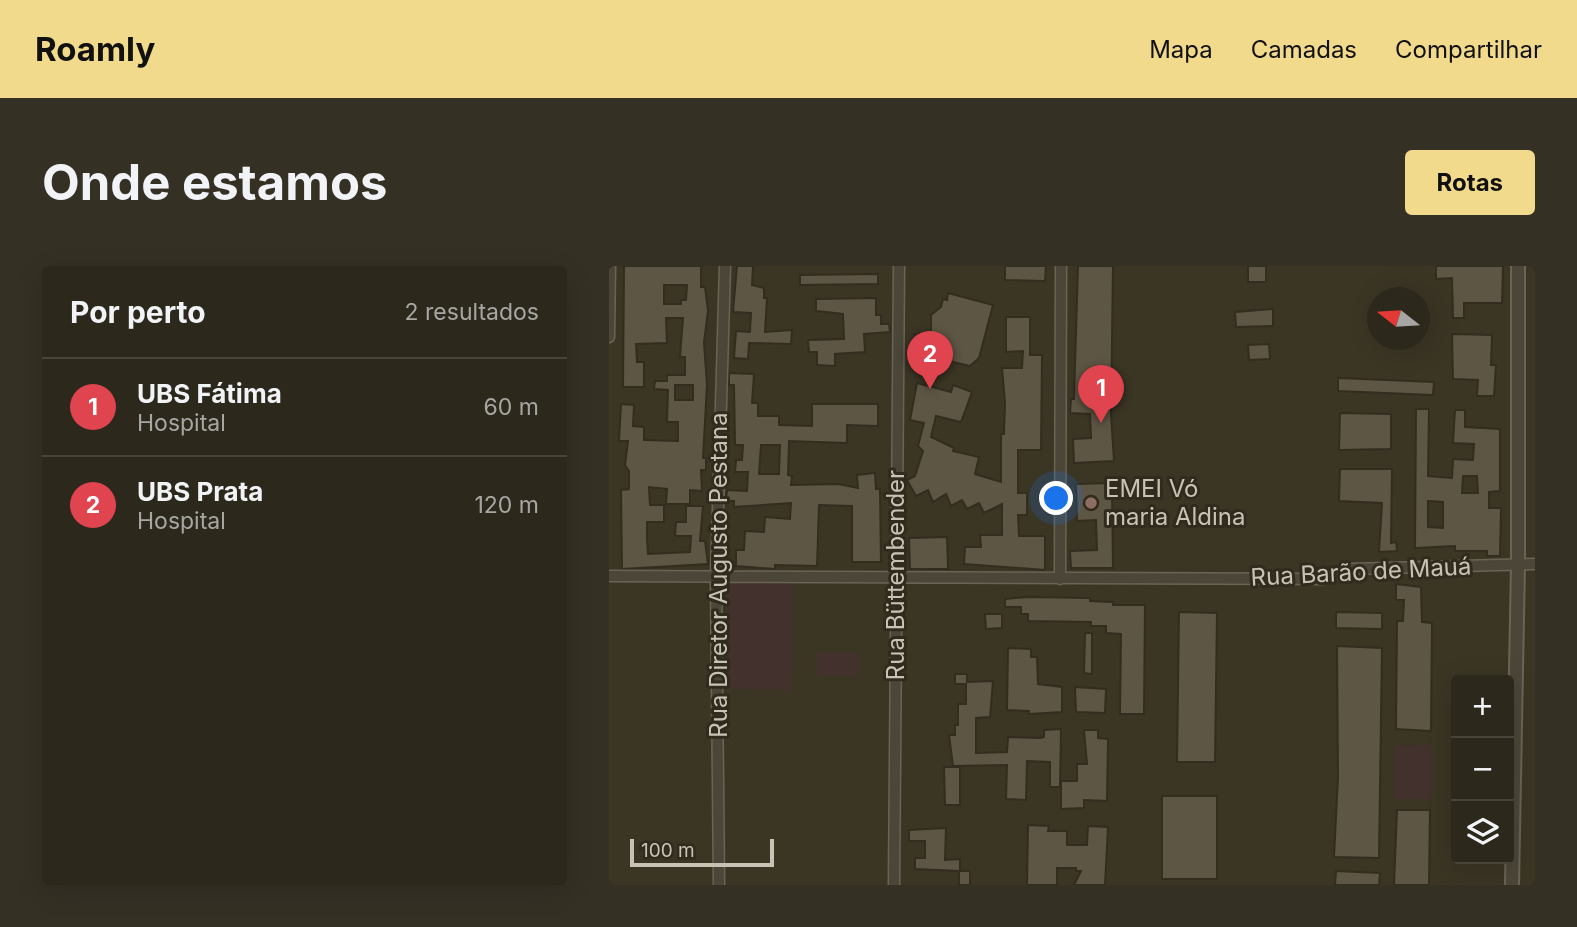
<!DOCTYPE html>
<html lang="pt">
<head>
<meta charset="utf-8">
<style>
	body { margin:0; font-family:Inter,sans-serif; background:#343024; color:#f1f3f6 }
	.controls { position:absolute; right:21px; bottom:21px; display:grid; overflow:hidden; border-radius:7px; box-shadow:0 7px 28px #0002 }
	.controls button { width:63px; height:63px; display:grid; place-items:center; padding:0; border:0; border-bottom:2px solid #48443a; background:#2c281b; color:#f1f3f6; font:35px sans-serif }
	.compass { position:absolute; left:758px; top:21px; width:63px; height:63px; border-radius:50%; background:#2c281b; box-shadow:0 7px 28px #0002; rotate:287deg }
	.scale { position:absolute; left:21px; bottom:18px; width:144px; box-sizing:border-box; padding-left:7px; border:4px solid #c7c2b4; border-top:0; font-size:19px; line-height:24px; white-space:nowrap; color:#c7c2b4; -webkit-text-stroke:5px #302b1d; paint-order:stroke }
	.you { position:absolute; left:448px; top:233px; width:24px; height:24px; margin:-18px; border:5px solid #fff; border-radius:50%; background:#1a73e8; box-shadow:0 0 0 10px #1a73e833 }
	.badge { display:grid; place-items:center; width:46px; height:46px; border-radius:50%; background:#f2da8d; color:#fff; font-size:23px; font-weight:700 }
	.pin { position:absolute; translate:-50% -58px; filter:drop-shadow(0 2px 4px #0008) }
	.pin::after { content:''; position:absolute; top:37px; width:24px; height:21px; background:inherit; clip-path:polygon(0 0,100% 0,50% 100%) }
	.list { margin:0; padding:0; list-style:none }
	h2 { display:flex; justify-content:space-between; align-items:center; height:91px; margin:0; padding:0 28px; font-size:30px }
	h2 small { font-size:23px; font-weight:400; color:#a6a6a3 }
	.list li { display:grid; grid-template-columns:46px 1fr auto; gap:21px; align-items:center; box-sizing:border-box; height:98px; padding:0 28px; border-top:2px solid #48443a }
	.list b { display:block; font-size:26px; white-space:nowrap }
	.list p { margin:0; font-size:23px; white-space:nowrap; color:#a6a6a3 }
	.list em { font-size:23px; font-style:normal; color:#a6a6a3 }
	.icon { flex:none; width:38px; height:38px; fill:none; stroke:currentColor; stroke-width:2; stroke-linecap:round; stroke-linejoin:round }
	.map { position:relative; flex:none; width:926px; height:619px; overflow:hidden; border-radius:7px }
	header { display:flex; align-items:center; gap:42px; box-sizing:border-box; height:98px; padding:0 35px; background:#f2da8d; color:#111 }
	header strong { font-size:33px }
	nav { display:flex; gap:38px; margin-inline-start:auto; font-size:24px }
	.intro { display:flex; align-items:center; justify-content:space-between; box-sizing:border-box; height:168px; padding:0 42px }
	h1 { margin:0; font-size:49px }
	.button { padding:18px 32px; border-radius:7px; background:#f2da8d; color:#111; font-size:24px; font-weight:700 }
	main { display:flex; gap:42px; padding:0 42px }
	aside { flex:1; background:#2c281b; border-radius:7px; box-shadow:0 7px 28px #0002 }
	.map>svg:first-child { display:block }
	.green { fill:#43312e }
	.building { fill:#5e5644; stroke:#322d1f; stroke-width:2; fill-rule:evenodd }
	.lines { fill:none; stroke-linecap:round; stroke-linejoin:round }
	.minor-casing { stroke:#696456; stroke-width:13 }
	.tertiary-casing { stroke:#696456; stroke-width:16 }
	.minor { stroke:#4c4638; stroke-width:10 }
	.tertiary { stroke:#4c4638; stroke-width:12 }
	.education-dot { fill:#8d6e63; stroke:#302b1d; stroke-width:2.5 }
	.labels { text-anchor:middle; stroke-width:6; stroke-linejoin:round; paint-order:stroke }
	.poi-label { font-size:24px; fill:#c7c2b4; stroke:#302b1d; text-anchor:start }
	.street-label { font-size:24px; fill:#c7c2b4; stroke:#302b1d }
</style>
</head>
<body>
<header>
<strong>Roamly</strong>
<nav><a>Mapa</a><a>Camadas</a><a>Compartilhar</a></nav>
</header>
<div class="intro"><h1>Onde estamos</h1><a class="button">Rotas</a></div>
<main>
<aside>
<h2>Por perto<small>2 resultados</small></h2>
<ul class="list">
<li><span class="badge" style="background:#e0444e">1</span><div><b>UBS Fátima</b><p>Hospital</p></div><em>60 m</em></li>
<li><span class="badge" style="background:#e0444e">2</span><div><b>UBS Prata</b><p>Hospital</p></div><em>120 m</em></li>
</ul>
</aside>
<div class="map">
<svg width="926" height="619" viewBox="0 0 926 619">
	<rect width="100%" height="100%" fill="#3b3524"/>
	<path class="green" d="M120 316 184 317 183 424 119 423Z
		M208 386 249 387V410L208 409Z
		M823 479V533H785L787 480Z"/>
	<path class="building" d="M15 0H92V21H96L99 45 95 76 98 119 94 192H97V204H92L93 225 81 224V238H57L58 223 40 221 41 239H55V256H38V273L39 288 81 286 82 270H66L67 256H77V240H94L91 275H96L99 298 13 303 12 224 20 223V205L16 199 19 175H10L12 138 25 139 24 160 35 161V174L69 175V156H58L59 124 45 123 46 115H58V109H76V91H71L74 52H57L58 77 27 78 28 96H35V121H14ZM55 19H78L77 34H72V38H55ZM66 119H84V134H66Z
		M128 0H144L143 19 155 22V32H158L156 66 183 64 182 78 140 77 139 93 125 92 127 65 141 66 142 47 124 46Z
		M396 0H437L436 15 396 14Z
		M469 0H504L502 148 505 195 465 197 464 173 482 172 481 148 461 147 462 133H465Z
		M639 0H657V16H639Z
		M827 0H894L893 37H855V52H844L843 12 827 13Z
		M269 8V18L191 19V9Z
		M339 27 384 39 370 92 361 100 327 92 329 82H322L321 74 304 68 322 67V49L332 41 334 33 338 34Z
		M267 32V49H272V58H280L281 66 255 68 256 86 226 88V100L208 99V86H200L199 74 235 73 234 48 207 45V33Z
		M664 43V60L627 61 626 46Z
		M397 51H421V89H433L432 184H409V227H418V249H409L410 270H436V304L355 298 356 281H372L371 269H393V238L375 247 370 237 358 243 353 234 342 240 337 228 324 236 319 224 307 230 298 214 306 210 314 185 309 180 315 157 301 154 308 117 342 126 344 119 363 126 352 156 327 150 322 171 345 182 344 185 370 191 366 208 392 216V168H395L396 136 393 102H413L414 85 397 86Z
		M843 68 883 69 882 99H887L885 130H868L869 114 844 113Z
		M660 78 661 93 640 94 639 79Z
		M120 107 145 108 143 137H149V150H170V159L203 160V138H269V160L238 159V177L180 175 179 209 183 210 182 219 229 218 249 222 248 209 266 207 267 223H271L272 296H243V240L210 239 208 300 166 299V303L127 300V284H135L136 265 155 266 156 251 181 253 182 237 125 241V235H117L118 224 138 225 139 206H126L127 194H133L134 179H126L125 119H120ZM152 179H171L170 208H150Z
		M729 112 825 116 824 129 729 125Z
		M807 143H820L819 210 843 212 844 193 864 194 865 178 844 177 846 144H856V161L891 163V225L880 226V242H892L891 290H878V285H846V280L806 282ZM854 210H868L869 227H853ZM819 235 834 236V262L819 261Z
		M731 147 782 148V183L730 184Z
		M731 203H783L782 277 787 276 788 285 770 286 773 237 730 235Z
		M503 217 504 302H462L461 285 488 284 487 254 468 255 467 218Z
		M338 271 339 303H301L300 272Z
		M787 318 812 321 813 356 823 357 822 465 787 463 788 355H794L795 334H787Z
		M419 331 481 332V335L504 336V339H536L535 448H511L512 368 497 367V360H482V356L419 355V348H412V341H396V333Z
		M570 346 608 347 606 496H568Z
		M727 346 773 347V363L727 362Z
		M376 348H393V362L377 363Z
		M476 367H483V408L475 407Z
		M728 380 773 382 770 592 725 591 729 511Z
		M399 382 422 383V391H428L429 418 453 421V446L420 448V445L398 444Z
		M346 408H358V416L384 415 381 451 367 452V487L398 486 399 471 431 472 435 471V464L452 463 451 521H441V496L418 495 417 534 397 533 398 499 344 500 340 469H346V459H349V438H357V418H346Z
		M466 421 497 423 496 447 467 446Z
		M475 464H489V472L499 473 498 535 475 534V542L452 543V515H468V498H478Z
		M335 501H351V539H336Z
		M553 530H608V613H553Z
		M788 544H821L820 619H785Z
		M419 559 440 560 439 565H458V579H478L479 560 499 561 496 619H465L472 605H467V602H448V619H418Z
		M337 562 336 594 351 593V605L306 603V592H316V575H300V564Z
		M350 605H361V619H350Z
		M727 605 771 607 770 619H726Z"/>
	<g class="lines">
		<defs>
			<path id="minor" d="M0 71 1 0
				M0 310 713 313 741 303 926 298
				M451 313 452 0
				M110 619 107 311 116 0
				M285 619 290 0"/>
			<path id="tertiary" d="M903 619 909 298V0"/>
		</defs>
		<use href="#minor" class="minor-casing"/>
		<use href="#tertiary" class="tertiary-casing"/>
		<use href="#minor" class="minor"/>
		<use href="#tertiary" class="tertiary"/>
	</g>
	<circle class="education-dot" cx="482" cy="237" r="7"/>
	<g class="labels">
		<g class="poi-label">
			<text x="496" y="231">EMEI Vó<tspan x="496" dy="28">maria Aldina</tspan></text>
		</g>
		<g class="street-label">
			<text transform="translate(752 306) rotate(-3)" y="8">Rua Barão de Mauá</text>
			<text transform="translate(110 309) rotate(-90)" y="8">Rua Diretor Augusto Pestana</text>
			<text transform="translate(287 309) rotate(-90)" y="8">Rua Büttembender</text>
		</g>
	</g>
</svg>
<div class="controls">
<button>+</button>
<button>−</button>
<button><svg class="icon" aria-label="layers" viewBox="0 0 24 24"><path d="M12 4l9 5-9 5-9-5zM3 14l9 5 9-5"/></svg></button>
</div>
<svg class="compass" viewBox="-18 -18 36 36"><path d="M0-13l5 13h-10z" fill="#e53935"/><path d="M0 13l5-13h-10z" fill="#a6a6a3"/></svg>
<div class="scale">100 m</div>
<div class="you"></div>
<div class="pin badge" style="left:492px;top:157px;background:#e0444e">1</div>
<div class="pin badge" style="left:321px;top:123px;background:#e0444e">2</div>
</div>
</main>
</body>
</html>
